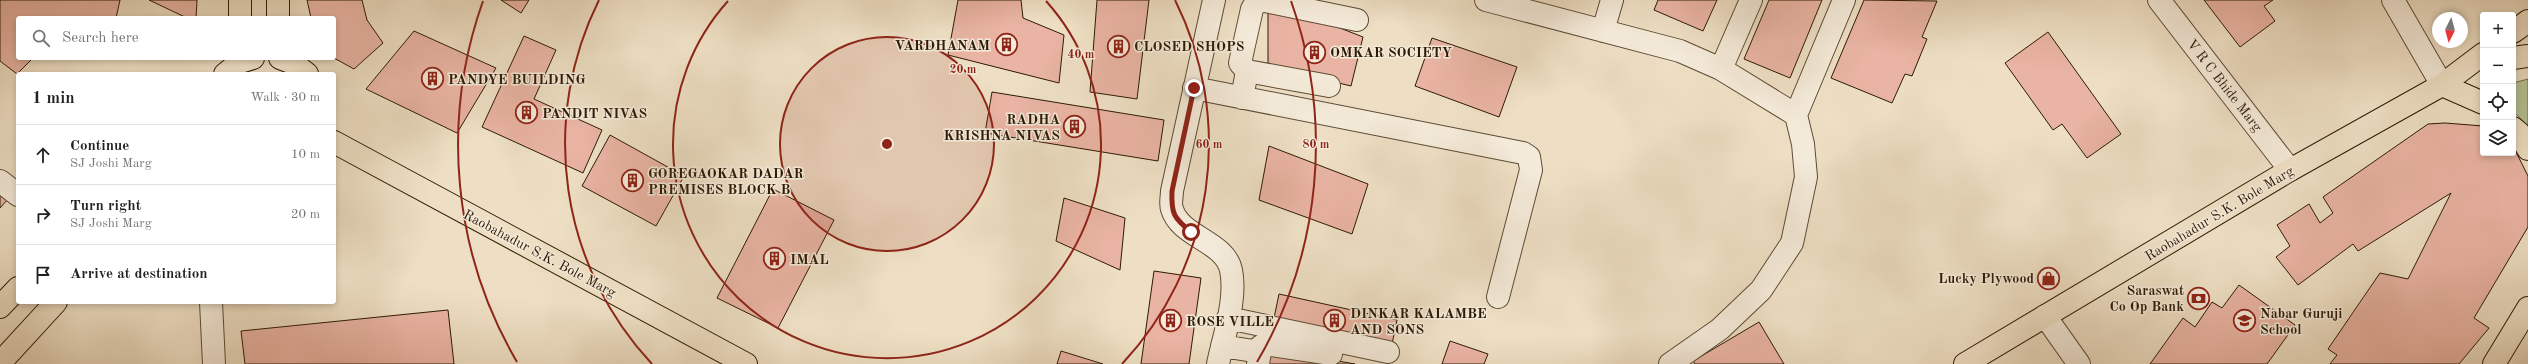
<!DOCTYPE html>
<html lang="en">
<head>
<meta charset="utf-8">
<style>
	body { margin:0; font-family:"Old Standard TT",serif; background:#f2f2f2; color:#222 }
	.controls { position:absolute; right:12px; top:12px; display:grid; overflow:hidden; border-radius:4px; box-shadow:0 2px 6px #0003 }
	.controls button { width:36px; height:36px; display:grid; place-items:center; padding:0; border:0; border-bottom:1px solid #e0e0e0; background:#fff; color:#222; font:20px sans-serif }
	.compass { position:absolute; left:2432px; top:12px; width:36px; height:36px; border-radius:50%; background:#fff; box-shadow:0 2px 6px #0003; rotate:186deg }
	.stop { position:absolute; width:12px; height:12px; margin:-9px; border:3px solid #8f2418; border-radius:50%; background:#fff }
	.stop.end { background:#8f2418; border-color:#fff; box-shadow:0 1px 4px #0008 }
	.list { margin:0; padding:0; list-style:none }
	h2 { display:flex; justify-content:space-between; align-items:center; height:52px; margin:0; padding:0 16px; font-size:17px }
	h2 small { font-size:13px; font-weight:400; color:#767676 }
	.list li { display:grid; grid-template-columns:26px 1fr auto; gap:12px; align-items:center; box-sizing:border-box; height:60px; padding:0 16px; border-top:1px solid #e0e0e0 }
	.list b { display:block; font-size:15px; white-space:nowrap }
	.list p { margin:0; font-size:13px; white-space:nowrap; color:#767676 }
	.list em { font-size:13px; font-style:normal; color:#767676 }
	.icon { flex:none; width:22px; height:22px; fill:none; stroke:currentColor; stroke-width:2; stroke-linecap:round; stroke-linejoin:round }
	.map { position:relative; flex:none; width:2528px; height:364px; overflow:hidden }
	.search { position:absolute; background:#fff; box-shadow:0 2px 6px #0003; left:16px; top:16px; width:320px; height:44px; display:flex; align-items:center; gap:10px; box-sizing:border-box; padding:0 14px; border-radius:4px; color:#767676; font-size:15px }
	.panel { position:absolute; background:#fff; box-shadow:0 2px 6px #0003; left:16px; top:72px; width:320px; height:232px; border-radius:4px }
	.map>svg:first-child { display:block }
	.green { fill:#b6c296; stroke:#726e4e }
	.building { fill:#e9b4a3; stroke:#2d1a05 }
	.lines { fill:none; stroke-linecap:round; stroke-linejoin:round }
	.street-casing { stroke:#5d4b35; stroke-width:24 }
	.primary-casing { stroke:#2d1a05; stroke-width:24 }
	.street { stroke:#f4ead9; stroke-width:22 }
	.primary { stroke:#eedfc4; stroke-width:22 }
	.route { stroke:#8f2418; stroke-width:5 }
	.ring { fill:none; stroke:#8f2418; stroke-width:2 }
	.labels { text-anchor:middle; stroke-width:3; stroke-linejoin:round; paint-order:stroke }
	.poi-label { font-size:14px; font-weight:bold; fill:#2d1a05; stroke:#f4ead9; text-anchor:start }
	.street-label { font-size:14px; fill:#2d1a05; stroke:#f4ead9 }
	.centre { fill:#8f2418; stroke:#f4ead9; stroke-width:2 }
	.ring-label { font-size:12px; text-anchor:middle; font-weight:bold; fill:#8f2418; stroke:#f4ead9; stroke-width:3; stroke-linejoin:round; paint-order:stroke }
</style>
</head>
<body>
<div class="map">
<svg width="2528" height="364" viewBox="0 0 2528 364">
	<rect width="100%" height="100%" fill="#eedfc4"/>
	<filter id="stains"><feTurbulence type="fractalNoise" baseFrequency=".005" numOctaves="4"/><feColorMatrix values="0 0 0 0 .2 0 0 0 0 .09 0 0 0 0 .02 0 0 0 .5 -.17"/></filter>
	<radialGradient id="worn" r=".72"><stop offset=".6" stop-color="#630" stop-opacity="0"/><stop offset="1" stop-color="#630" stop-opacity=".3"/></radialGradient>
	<path class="green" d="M2528 79V126L2513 111V83Z"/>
	<path class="building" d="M0 0H120L116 18H18V58H33L17 74 0 61Z
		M149 0H197L196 18H187Z
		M307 0H362L367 20 383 43 354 69 334 58V18H311Z
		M501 0H529L521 13Z
		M958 0H1021L1023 18 1064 35 1059 83 948 55Z
		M1097 0H1149L1137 99 1090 92Z
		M1658 0H1717L1703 31 1654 10Z
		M1769 0H1822L1790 78 1744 59Z
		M1864 0 1937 1 1922 37 1927 39 1912 76 1905 74 1892 103 1831 78Z
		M2204 0H2273L2264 6 2275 21 2240 47Z
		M1268 12 1312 17 1363 37 1351 86 1268 66Z
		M414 31 496 68 457 133 366 89Z
		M2048 32 2121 134 2087 158 2062 124 2053 130 2005 63Z
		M524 36 556 50 534 99 602 130 583 173 482 127Z
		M1432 38 1517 67 1499 117 1415 86Z
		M992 92 1164 120 1158 161 985 133Z
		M2445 123 2483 126V153H2513V146L2528 176V227L2474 318 2489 328 2459 364H2330L2337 355 2328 349 2380 273 2408 279 2451 193 2358 251 2353 244 2298 285 2276 257 2290 246 2277 225 2309 204 2320 223 2333 213 2323 197 2428 124Z
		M610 135 684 176 656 226 582 186Z
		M1269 146 1368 184 1352 234 1259 200Z
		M773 189 834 220 778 328 717 298Z
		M0 192 8 199 0 208Z
		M1064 198 1125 218 1120 270 1056 241Z
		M1154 271 1201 278 1189 364H1141Z
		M2239 285 2295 325 2267 364H2150L2183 318 2195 327 2212 302 2222 308Z
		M1279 294 1397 320 1391 349 1273 323Z
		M448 310 454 364H245L241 331Z
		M1759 322 1784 364H1695L1693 361Z
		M1450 341 1488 354 1484 364H1442Z
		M1270 349 1355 364H1267Z
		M1061 351 1103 364H1057Z"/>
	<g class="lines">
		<defs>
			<path id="street" d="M1214 0 1172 191C1172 196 1170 204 1172 209 1180 237 1225 241 1231 270 1237 299 1224 335 1218 364
				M1486 0 1680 51 1721 69 1796 115 1803 144 1806 177 1792 243 1761 290 1720 329 1670 364
				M2159 0 2290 170
				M2393 0 2442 85
				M1265 1 1357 20
				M1603 31 1612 0
				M1721 69 1751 0
				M1247 71 1329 86
				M1194 88 1523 153 1529 157 1531 170 1498 297
				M1242 98 1247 71 1240 63 1252 9 1257 1 1266 0
				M1796 115 1844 0
				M0 181 18 195
				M211 302 214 364
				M2045 316 2079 364
				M1228 318 1388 352
				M1222 346 1260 352
				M1258 364 1261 346 1265 344 1331 354"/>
			<path id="primary" d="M240 0V18
				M278 0V18
				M2513 32 2528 21
				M280 58 293 63 307 74
				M2513 58 2528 56
				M225 74 240 62 253 58
				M2442 85 2483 103
				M2513 128 2519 133 2528 149
				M334 142 746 364
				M0 307 18 288
				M0 363 56 302
				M1965 364 2290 170 2442 85 2483 54
				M2494 364 2528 308"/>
		</defs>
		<use href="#street" class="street-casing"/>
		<use href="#primary" class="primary-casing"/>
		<use href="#street" class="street"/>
		<use href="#primary" class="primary"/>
	</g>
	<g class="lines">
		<path class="route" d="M1191 232C1174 218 1171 214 1172 191L1194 88"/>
	</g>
	<circle cx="887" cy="144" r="107" fill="#8f2418" fill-opacity=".12"/>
	<g class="ring">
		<circle cx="887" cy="144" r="107"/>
		<path d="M1046 1A214 214 0 1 1 728 1"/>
		<path d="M652 364A322 322 0 0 1 599 0M1175 0A322 322 0 0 1 1122 364"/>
		<path d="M517 362A429 429 0 0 1 483 1M1291 1A429 429 0 0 1 1257 362"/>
	</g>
	<defs>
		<symbol id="building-ring" viewBox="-11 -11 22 22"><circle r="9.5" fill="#f4ead9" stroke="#8f2418" stroke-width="1.5"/><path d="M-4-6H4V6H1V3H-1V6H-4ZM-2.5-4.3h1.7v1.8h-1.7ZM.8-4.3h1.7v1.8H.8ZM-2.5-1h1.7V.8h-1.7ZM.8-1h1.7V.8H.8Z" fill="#8f2418"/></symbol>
		<symbol id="shop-ring" viewBox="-11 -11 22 22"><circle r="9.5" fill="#f4ead9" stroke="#8f2418" stroke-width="1.5"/><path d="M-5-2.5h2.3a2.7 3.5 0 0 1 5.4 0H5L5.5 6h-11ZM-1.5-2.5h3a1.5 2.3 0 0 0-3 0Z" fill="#8f2418"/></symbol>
		<symbol id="bank-ring" viewBox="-11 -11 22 22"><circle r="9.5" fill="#f4ead9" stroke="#8f2418" stroke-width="1.5"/><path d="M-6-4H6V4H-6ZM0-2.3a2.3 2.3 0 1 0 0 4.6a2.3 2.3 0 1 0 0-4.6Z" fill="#8f2418"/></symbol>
		<symbol id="school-ring" viewBox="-11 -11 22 22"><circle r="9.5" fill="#f4ead9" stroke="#8f2418" stroke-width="1.5"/><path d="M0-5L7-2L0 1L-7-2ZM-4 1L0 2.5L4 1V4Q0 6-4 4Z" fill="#8f2418"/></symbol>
	</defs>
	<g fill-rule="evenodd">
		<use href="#building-ring" x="994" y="32" width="25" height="25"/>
		<use href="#building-ring" x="1106" y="34" width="25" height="25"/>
		<use href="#building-ring" x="1302" y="40" width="25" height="25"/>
		<use href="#building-ring" x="420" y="66" width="25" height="25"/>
		<use href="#building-ring" x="514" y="100" width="25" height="25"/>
		<use href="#building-ring" x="1062" y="114" width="25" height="25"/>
		<use href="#building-ring" x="620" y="168" width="25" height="25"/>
		<use href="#building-ring" x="762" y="246" width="25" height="25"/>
		<use href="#shop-ring" x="2036" y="266" width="25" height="25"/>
		<use href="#bank-ring" x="2186" y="286" width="25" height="25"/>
		<use href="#building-ring" x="1158" y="308" width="25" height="25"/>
		<use href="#building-ring" x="1322" y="308" width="25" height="25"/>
		<use href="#school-ring" x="2232" y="308" width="25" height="25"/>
	</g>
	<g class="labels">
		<g class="poi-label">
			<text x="990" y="50" text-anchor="end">VARDHANAM</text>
			<text x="1134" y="51">CLOSED SHOPS</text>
			<text x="1330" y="57">OMKAR SOCIETY</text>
			<text x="448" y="84">PANDYE BUILDING</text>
			<text x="542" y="118">PANDIT NIVAS</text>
			<text x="1060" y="124" text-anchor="end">RADHA<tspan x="1060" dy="16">KRISHNA NIVAS</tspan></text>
			<text x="648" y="178">GOREGAOKAR DADAR<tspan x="648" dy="16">PREMISES BLOCK B</tspan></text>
			<text x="790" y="264">IMAL</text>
			<text x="2034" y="283" text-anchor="end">Lucky Plywood</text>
			<text x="2184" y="295" text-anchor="end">Saraswat<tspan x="2184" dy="16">Co Op Bank</tspan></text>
			<text x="1350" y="318">DINKAR KALAMBE<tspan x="1350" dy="16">AND SONS</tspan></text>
			<text x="2260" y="318">Nabar Guruji<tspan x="2260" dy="16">School</tspan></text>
			<text x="1186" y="326">ROSE VILLE</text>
		</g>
		<g class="street-label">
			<text transform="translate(2225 85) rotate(52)" y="5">V R C Bhide Marg</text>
			<text transform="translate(2219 213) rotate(-31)" y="5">Raobahadur S.K. Bole Marg</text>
			<text transform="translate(540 253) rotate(28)" y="5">Raobahadur S.K. Bole Marg</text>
		</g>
	</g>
	<circle cx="887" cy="144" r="6" class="centre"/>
	<g class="ring-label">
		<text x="1081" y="58">40 m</text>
		<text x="963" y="73">20 m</text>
		<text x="1209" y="148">60 m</text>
		<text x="1316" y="148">80 m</text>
	</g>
	<rect width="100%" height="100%" filter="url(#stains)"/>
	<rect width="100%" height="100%" fill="url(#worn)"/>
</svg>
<div class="controls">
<button>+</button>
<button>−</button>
<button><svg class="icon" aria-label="locate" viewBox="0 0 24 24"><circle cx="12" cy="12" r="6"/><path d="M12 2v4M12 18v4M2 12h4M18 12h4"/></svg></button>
<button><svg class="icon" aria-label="layers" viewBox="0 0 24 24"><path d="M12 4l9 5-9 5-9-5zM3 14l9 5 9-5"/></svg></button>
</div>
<svg class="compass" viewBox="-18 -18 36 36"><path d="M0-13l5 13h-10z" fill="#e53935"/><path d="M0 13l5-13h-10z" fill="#767676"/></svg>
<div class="stop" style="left:1191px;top:232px"></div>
<div class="stop end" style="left:1194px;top:88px"></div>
<div class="search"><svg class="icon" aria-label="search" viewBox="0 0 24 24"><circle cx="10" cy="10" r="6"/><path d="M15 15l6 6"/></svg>Search here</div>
<section class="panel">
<h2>1 min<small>Walk · 30 m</small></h2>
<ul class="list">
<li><svg class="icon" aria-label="ahead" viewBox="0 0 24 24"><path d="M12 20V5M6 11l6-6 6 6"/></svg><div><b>Continue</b><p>SJ Joshi Marg</p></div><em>10 m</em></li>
<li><svg class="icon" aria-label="right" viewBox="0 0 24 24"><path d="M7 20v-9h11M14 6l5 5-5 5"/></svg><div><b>Turn right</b><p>SJ Joshi Marg</p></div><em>20 m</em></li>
<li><svg class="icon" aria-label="arrive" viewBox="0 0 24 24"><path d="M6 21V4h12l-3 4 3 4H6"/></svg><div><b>Arrive at destination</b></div></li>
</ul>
</section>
</div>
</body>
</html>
